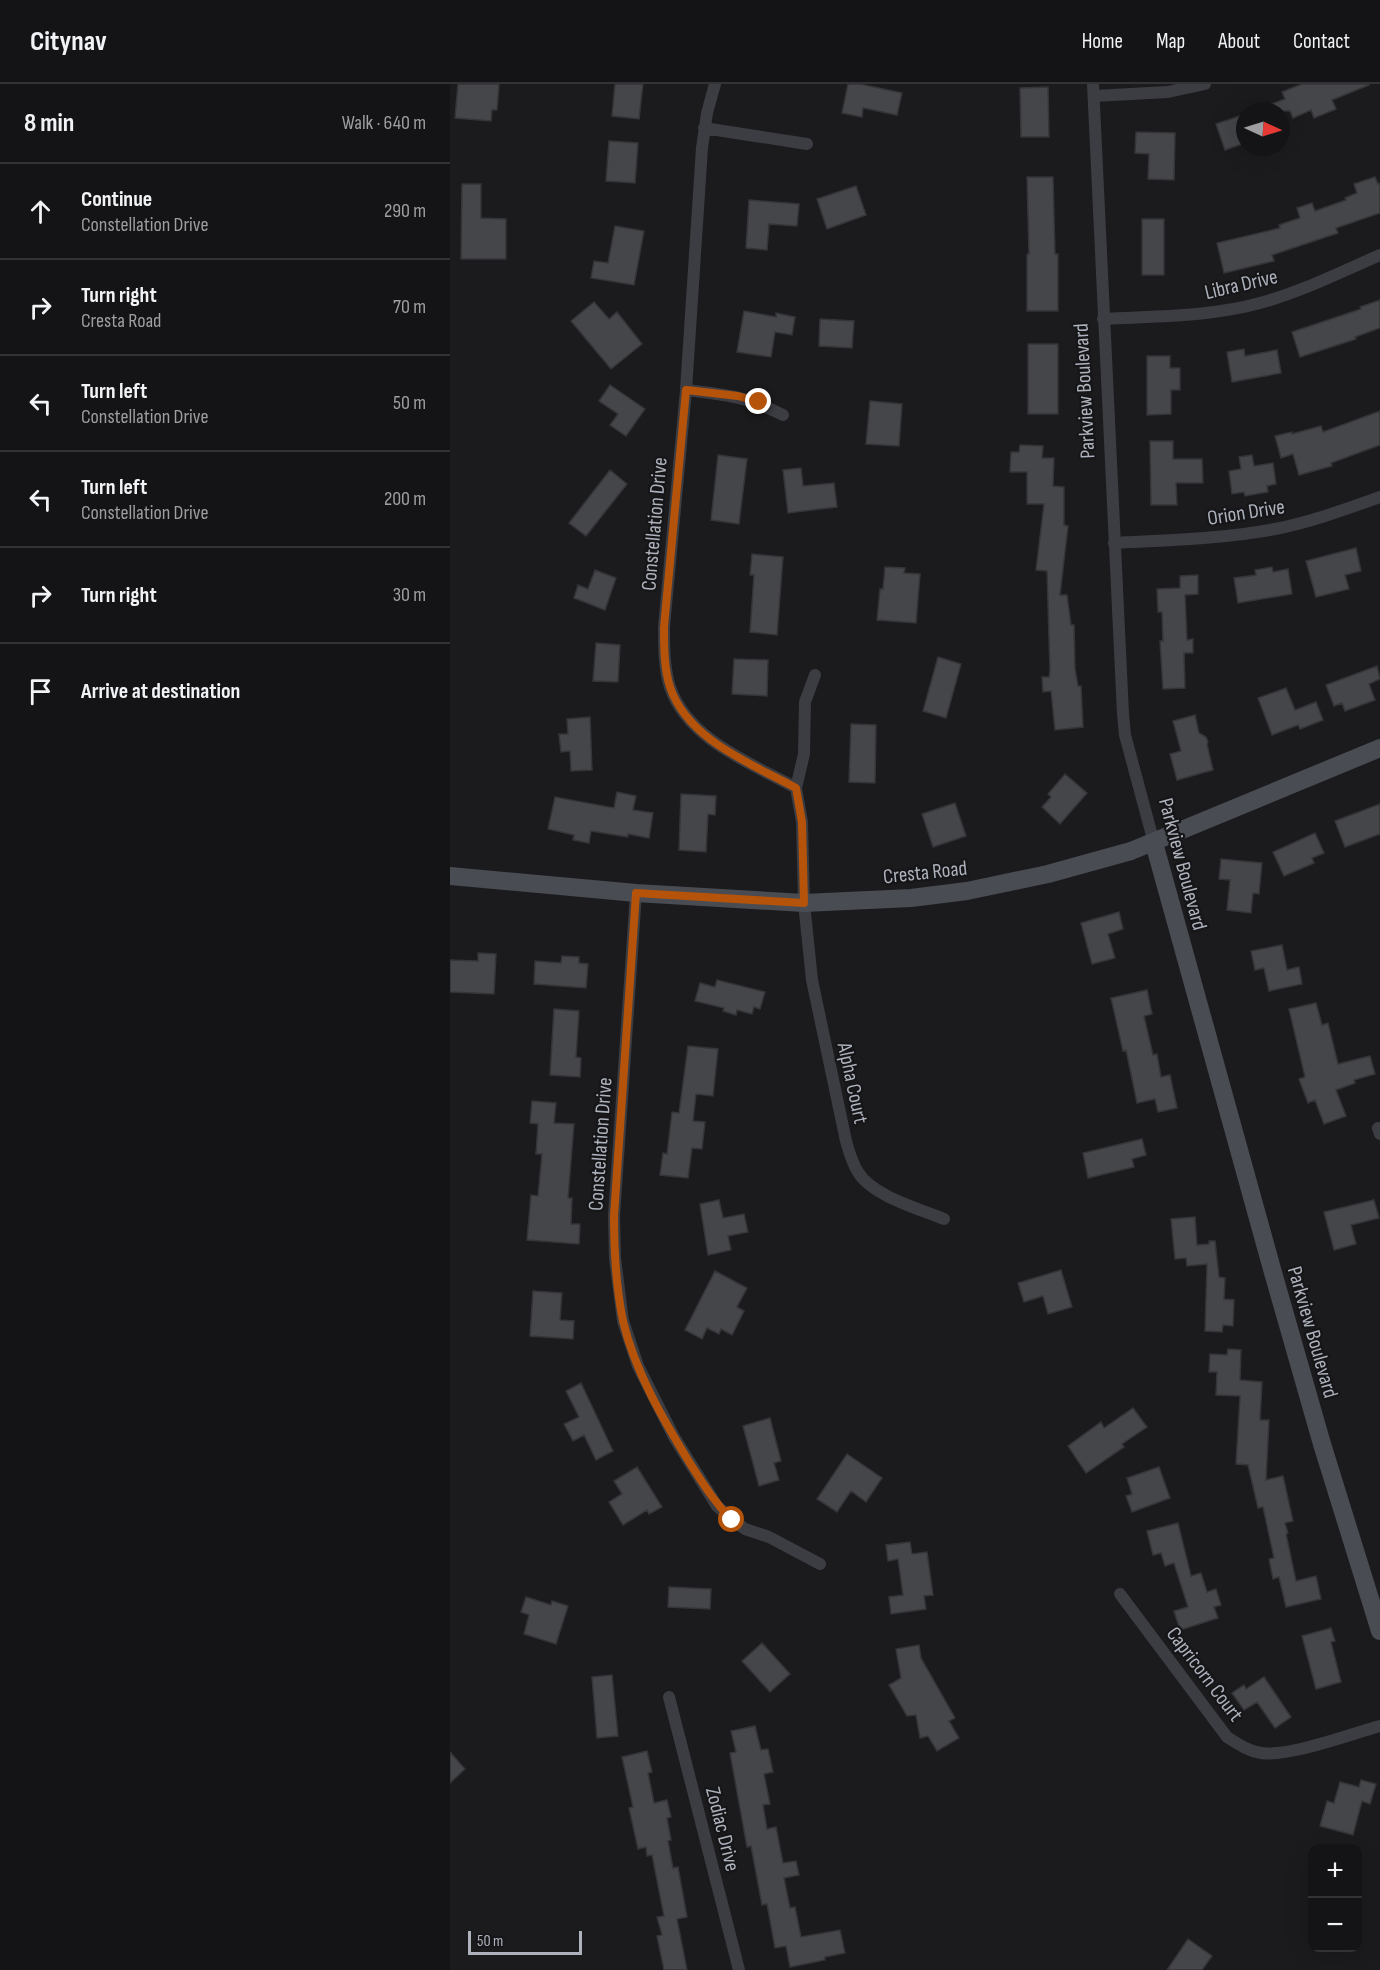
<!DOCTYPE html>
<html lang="en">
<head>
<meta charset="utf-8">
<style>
	body { margin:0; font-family:"Sofia Sans Condensed",sans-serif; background:#212123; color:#f1f3f6 }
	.controls { position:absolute; right:18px; bottom:18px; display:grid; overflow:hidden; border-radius:12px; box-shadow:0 6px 24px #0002 }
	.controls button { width:54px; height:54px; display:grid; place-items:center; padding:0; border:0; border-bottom:2px solid #333335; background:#141416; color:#f1f3f6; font:30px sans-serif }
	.compass { position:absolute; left:786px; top:18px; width:54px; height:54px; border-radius:50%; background:#141416; box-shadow:0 6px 24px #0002; rotate:94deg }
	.scale { position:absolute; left:18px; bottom:15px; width:114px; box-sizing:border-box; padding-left:6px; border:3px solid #adb2bd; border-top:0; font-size:16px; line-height:21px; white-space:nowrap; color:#adb2bd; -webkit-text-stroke:4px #161618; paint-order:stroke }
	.stop { position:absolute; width:18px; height:18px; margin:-14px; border:4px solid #b45309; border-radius:50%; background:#fff }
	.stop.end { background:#b45309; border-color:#fff; box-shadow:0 2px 6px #0008 }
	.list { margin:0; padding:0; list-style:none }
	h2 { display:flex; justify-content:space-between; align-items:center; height:78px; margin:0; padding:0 24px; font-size:26px }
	h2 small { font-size:20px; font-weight:400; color:#9d9ea1 }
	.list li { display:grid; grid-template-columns:39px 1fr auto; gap:18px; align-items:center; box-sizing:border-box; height:96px; padding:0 24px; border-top:2px solid #333335 }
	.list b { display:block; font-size:22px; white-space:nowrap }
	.list p { margin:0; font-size:20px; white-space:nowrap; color:#9d9ea1 }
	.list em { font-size:20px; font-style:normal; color:#9d9ea1 }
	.icon { flex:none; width:33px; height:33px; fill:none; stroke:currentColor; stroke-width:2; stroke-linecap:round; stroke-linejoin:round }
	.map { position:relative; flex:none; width:930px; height:1886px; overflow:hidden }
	header { display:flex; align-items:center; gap:36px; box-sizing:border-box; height:84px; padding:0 30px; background:#141416; border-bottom:2px solid #333335 }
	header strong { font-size:28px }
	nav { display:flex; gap:33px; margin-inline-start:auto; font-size:21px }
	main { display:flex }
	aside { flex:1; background:#141416 }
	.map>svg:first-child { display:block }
	.building { fill:#45464a; stroke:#353539; stroke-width:1.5 }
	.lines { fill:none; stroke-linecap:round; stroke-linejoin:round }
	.street { stroke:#3b3d43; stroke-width:12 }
	.secondary { stroke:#494c53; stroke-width:18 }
	.route { stroke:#b45309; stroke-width:8 }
	.labels { text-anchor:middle; stroke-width:4.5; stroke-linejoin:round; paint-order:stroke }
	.street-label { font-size:21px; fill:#adb2bd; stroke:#161618 }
</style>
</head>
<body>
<header>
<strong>Citynav</strong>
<nav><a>Home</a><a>Map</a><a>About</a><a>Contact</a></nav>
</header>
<main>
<aside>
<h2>8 min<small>Walk · 640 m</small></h2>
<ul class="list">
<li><svg class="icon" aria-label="ahead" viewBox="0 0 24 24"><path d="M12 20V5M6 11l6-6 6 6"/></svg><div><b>Continue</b><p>Constellation Drive</p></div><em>290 m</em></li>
<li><svg class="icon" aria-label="right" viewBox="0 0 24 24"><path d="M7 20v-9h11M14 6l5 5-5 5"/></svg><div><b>Turn right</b><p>Cresta Road</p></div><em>70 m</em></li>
<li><svg class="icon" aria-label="left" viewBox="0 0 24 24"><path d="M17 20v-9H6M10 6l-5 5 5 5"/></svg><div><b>Turn left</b><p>Constellation Drive</p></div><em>50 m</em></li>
<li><svg class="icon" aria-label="left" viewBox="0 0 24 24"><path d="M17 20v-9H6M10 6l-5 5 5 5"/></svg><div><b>Turn left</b><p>Constellation Drive</p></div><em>200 m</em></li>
<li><svg class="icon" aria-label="right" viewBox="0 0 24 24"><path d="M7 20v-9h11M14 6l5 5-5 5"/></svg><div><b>Turn right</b></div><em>30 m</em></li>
<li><svg class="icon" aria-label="arrive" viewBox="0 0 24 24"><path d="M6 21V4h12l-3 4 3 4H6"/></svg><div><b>Arrive at destination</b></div></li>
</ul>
</aside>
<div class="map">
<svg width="930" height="1886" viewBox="0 0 930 1886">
	<rect width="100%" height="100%" fill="#1b1b1d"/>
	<path class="building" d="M8 0H49L47 26H42L41 37 5 34Z
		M165 0H193L189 35 162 32Z
		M398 0H410L452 9 447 31 413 24 412 33 392 29Z
		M852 0H919V1L882 16 886 25 864 34 861 26 843 34 840 27H808V25L835 15 832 8Z
		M598 3 599 53H571L570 4Z
		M795 30V59L775 66 766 40Z
		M686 48 725 49 724 96 698 95 699 70 685 69Z
		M159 57 188 59 185 99 156 97Z
		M577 93H603L605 170H608V227H577V170H579Z
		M925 93 928 100 930 99V129L886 144 888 149 822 171 824 177 774 189 767 159 830 144 829 141 850 134 847 124 862 119 865 127 896 116 895 114 907 109 904 100Z
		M12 100H31V134L56 135V175H11Z
		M406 102 416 131 377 145 367 115Z
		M299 116 349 120 347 142 319 140 317 166 296 164Z
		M692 135H714V191H692Z
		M165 142 194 147 184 201 141 194 144 177 158 179Z
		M930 216V244L905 253 906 255 850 273 842 248 911 225 910 223Z
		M144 218 159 235 167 228 192 260 161 285 121 237Z
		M294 227 326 233V229L345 233 342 251 325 248 321 273 287 268Z
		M370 235 404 237 402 264 369 262Z
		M578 260H608V330H578Z
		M794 265 795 272 827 266 831 289 782 298 777 268Z
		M697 272H720V284H730V306H721V330L697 331Z
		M160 301 195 325 176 352 160 341 168 330 149 317Z
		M420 317 452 320 449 362 416 360Z
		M930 327V361L881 379 882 382 849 391 843 370 831 374 825 352 842 348V350L871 342 873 348Z
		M700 357H723V375H752L753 399H726L727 421H701Z
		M570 361 593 362 592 374H604L603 402 614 403V441L618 442 610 511H617L621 541H624L625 585 628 602H631L633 643 605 646 601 607 593 608 592 593H599L600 587 597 487 586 486 594 420H577V388H560L561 368H569Z
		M268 371 297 375 289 440 261 436Z
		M802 371 804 382 823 379 826 400 817 402 818 408 795 412 794 408 782 410 779 387 791 385 789 373Z
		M351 384 353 402 384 399 387 423 338 429 333 386Z
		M160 386 177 400 136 452 119 439Z
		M906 464 911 487 895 491 899 505 866 513 856 477Z
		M302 470 333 473 327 551 300 548 304 491H300Z
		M435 483 455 484 454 489 470 490 466 539 427 536 430 505H433Z
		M822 483 823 488 838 485 842 510 788 519 784 494 806 491 805 486Z
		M145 486 166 494 155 526 124 514 128 501 138 505Z
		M748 491V510L735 511 737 556 743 555V569H734L735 604 713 605 710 557H713L712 528H708L707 505 730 504V492Z
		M146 559 170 561 168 598 143 597Z
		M488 573 511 580 496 634 473 627Z
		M284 575 318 576 317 612 282 610Z
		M927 582 930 595 919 600 925 616 895 627 892 619 884 622 876 601Z
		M836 604 845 626 866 618 873 636 850 645 848 641 822 651 808 614Z
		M745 631 749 649 756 653 758 658 757 660 763 686 727 696 720 670 731 667 723 637Z
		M140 633 142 686 121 687 120 667 111 668 109 650H118L117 635Z
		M401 640 426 641 425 699 399 698Z
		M615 690 637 709 610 740 592 723 601 713 598 710Z
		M167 708 186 712 183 726 203 729 199 754 178 750V753L141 747 139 759 123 756 124 751 98 745 105 713 164 724Z
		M231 710 266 712 265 731 258 730 256 768 229 766Z
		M505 719 516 752 483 763 472 730Z
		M930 720V750L895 763 885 737Z
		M865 749 874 769 862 774 864 779 834 792 823 768Z
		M771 775 812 779 809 810 803 809 801 829 777 826 780 796 769 795Z
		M669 828 673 845 658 850 665 874 642 880 631 839Z
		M832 861 837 886 849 883 852 900 819 907 814 884 805 886 801 867Z
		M28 869 46 870 44 910 0 908V876L28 877Z
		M112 872 129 873V879L138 880 136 904 84 900 85 877 111 879Z
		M267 896 315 908 310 925 304 923 302 930 287 926 286 931 273 927 274 924 245 917 250 899 265 903Z
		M697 906 702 930 694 932 703 971 707 970 711 993 720 991 727 1024 708 1028 705 1015 687 1019 676 966 673 967 661 914Z
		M866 919 872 941 878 939 888 980 920 972 925 990 904 996 905 999 886 1006 896 1032 874 1040 865 1016 858 1019 849 995 855 993 839 925Z
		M104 925 129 927 126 973 131 974 130 993 100 991Z
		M238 962 268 965 263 1012 246 1010 243 1037 255 1038 252 1065 242 1064 238 1094 210 1091 213 1069 217 1070 222 1028 229 1029Z
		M82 1017 106 1019 104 1039 124 1040 118 1114H122L121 1140H130L129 1160 77 1156 81 1111 88 1112 92 1070H86L88 1040 80 1039Z
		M692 1055 696 1071 682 1075 684 1083 638 1094 633 1069Z
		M269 1116 273 1134 294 1130 298 1148 278 1152 281 1166 258 1171 250 1120Z
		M924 1116 929 1134 901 1141 906 1160 884 1166 874 1128Z
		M745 1133 747 1161 759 1160V1157H765L769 1193 775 1194 774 1215 784 1216 783 1242 773 1241 772 1248 755 1247 757 1180 737 1182 736 1174 725 1175 721 1135Z
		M611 1186 622 1223 598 1230 593 1212 574 1218 568 1199Z
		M265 1187 297 1204 287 1223 294 1227 282 1251 271 1245 269 1250 257 1244 252 1255 235 1246Z
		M83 1207 112 1209 110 1236 124 1237 123 1255 80 1252Z
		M778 1265 791 1266 790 1296 812 1298 810 1336H819L816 1396 833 1392 843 1437 835 1439 838 1449 836 1450 846 1497 866 1492 871 1515 836 1523 829 1493 823 1495 819 1475 824 1474 813 1423 808 1424 798 1381 786 1380 790 1312 766 1311 767 1288H759L760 1270 777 1271Z
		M131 1299 163 1367 146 1376 134 1351 123 1357 114 1340 129 1333 116 1307Z
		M683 1324 697 1343 672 1360 674 1363 636 1389 618 1362 651 1338 654 1344Z
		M320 1334 331 1377 324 1379 329 1396 309 1402 293 1342Z
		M397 1370 432 1394 416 1418 401 1407 387 1428 367 1415Z
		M187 1383 212 1423 199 1430 197 1426 173 1441 159 1418 172 1410 164 1397Z
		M709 1383 720 1414 682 1428 676 1412 682 1410 677 1394Z
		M728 1439 741 1492 751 1489 757 1508 766 1505 771 1521 764 1523 768 1534 730 1546 724 1527 738 1523 724 1479 715 1482 711 1469 703 1471 697 1447Z
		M460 1458 462 1470 477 1468 483 1511 474 1512 476 1525 441 1530 439 1513 453 1511 448 1475 438 1477 436 1461Z
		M219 1503 261 1505 260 1525 218 1523Z
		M76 1513 101 1521 102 1517 118 1522 106 1560 74 1550 79 1531 71 1528Z
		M881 1544 885 1557 881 1558 891 1598 866 1605 852 1552Z
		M312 1559 340 1590 320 1608 292 1577Z
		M469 1561 471 1574 505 1634 499 1637 509 1654 487 1667 478 1652 470 1654 466 1631 457 1632 439 1601 451 1594 446 1565Z
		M162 1591 168 1652 147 1654 142 1593Z
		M814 1593 841 1633 825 1644 807 1618 794 1626 782 1609 794 1601 796 1605Z
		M305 1642 311 1666 318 1665 323 1688 314 1690 320 1720 313 1721 317 1745 326 1743 333 1779 346 1777 349 1791 334 1794 340 1824 345 1823 351 1853 390 1846 395 1869 375 1873V1876L340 1883 336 1862 325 1864 317 1820 312 1821 301 1762 297 1763 280 1669 286 1668 281 1647Z
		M197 1667 202 1688 198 1689 204 1719 217 1716 221 1733 217 1734 221 1756 218 1757 223 1784 228 1783 237 1833 227 1835 237 1886H214L207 1852 212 1851 207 1833 214 1832 202 1771 197 1772 196 1763 188 1765 179 1724 183 1723 172 1673Z
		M0 1668 15 1685 0 1699Z
		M911 1696 926 1700 920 1720 912 1717 903 1751 870 1742 877 1717 884 1719 890 1698 909 1703Z
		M738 1855 762 1872 752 1886H717Z"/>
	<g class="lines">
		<path class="street" d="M265 0 257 29 252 64 236 306 214 543C214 563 214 584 220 603 238 656 301 679 346 704
			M643 0 673 630 675 651 704 759
			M644 12 718 8 755 0
			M254 44 357 60
			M653 235C705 232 759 233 810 219 851 208 891 188 930 171
			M236 306C276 311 296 312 333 331
			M664 459C718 456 772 455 825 445 861 438 896 425 930 413
			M365 591 355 618 354 670 346 704 352 738 354 819 362 896 396 1057C399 1068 402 1079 408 1088 422 1112 470 1125 494 1135
			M186 809 164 1132 165 1174 173 1237 188 1282 224 1353 267 1422 282 1435 295 1445 319 1453 370 1480
			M928 1044 930 1050
			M670 1510 777 1653C788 1660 798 1667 811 1669 840 1673 900 1650 930 1642
			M219 1613 289 1886"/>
		<path class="secondary" d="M704 759 822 1185 872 1360 930 1547
			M0 792 186 809 354 819 461 814 517 807 598 790 681 767 930 664"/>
	</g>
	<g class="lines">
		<path class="route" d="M282 1436C265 1419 254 1401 241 1381 214 1337 185 1288 173 1237 166 1203 164 1167 164 1132L186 809 354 819 352 738 346 704C300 679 238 656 220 603 214 584 214 563 214 543L236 306 288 312 309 318"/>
	</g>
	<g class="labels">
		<g class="street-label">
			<text transform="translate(791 200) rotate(-13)" y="7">Libra Drive</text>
			<text transform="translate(634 307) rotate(-93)" y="7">Parkview Boulevard</text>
			<text transform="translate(796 428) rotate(-9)" y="7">Orion Drive</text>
			<text transform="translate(204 440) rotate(-85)" y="7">Constellation Drive</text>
			<text transform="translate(733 780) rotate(75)" y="7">Parkview Boulevard</text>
			<text transform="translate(475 788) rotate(-6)" y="7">Cresta Road</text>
			<text transform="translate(403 999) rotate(78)" y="7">Alpha Court</text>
			<text transform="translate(150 1060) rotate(-86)" y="7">Constellation Drive</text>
			<text transform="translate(863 1248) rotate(74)" y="7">Parkview Boulevard</text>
			<text transform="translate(755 1590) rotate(53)" y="7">Capricorn Court</text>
			<text transform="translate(273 1745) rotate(76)" y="7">Zodiac Drive</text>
		</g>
	</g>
</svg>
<div class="controls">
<button>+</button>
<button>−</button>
</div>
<svg class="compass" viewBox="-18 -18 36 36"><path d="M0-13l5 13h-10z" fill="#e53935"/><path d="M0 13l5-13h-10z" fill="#9d9ea1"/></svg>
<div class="scale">50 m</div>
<div class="stop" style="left:282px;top:1436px"></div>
<div class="stop end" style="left:309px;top:318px"></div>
</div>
</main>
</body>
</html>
